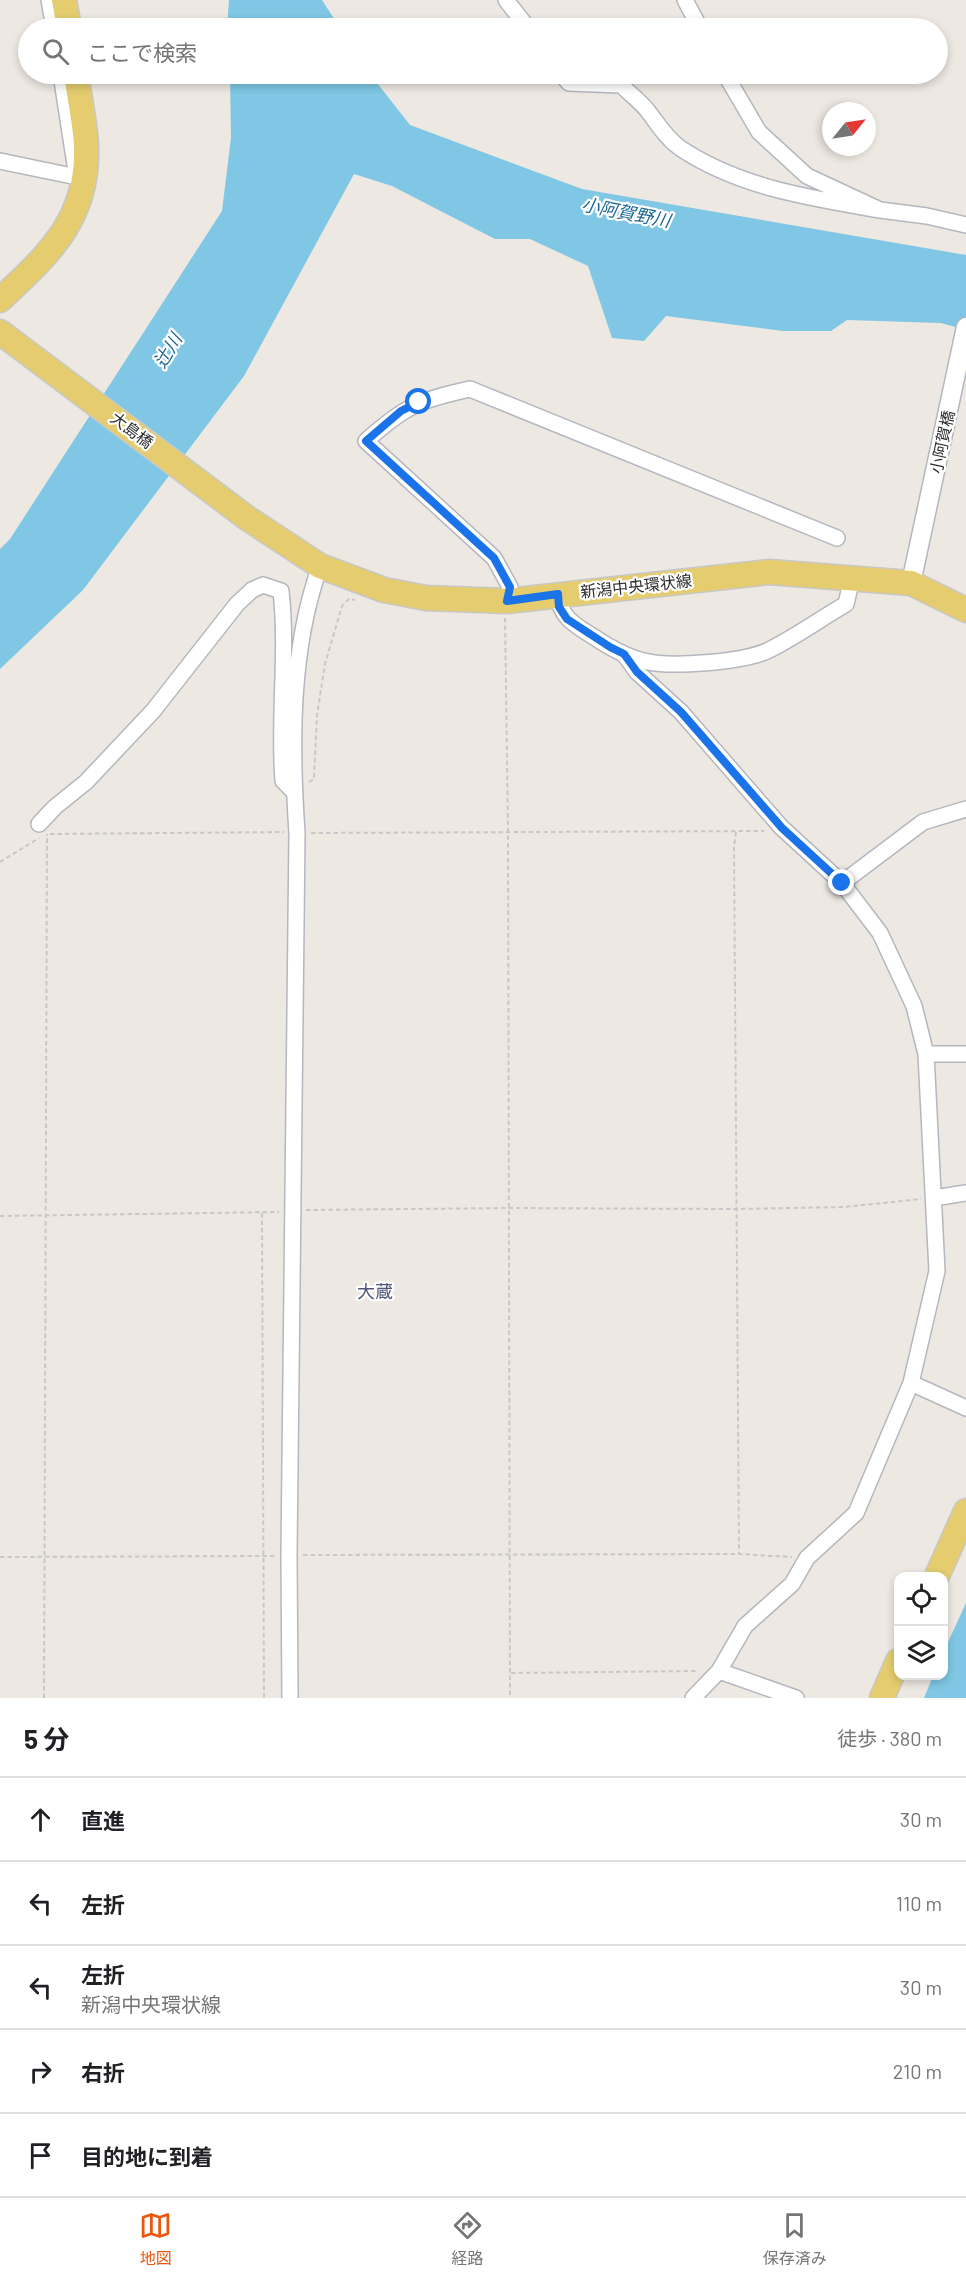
<!DOCTYPE html>
<html lang="ja">
<head>
<meta charset="utf-8">
<style>
	body { margin:0; font-family:Barlow,"Noto Sans JP",sans-serif; background:#f6f6f6; color:#202124 }
	.controls { position:absolute; right:18px; bottom:18px; display:grid; overflow:hidden; border-radius:12px; box-shadow:0 3px 9px #0003 }
	.controls button { width:54px; height:54px; display:grid; place-items:center; padding:0; border:0; border-bottom:2px solid #e0e0e0; background:#fff; color:#202124; font:30px sans-serif }
	.compass { position:absolute; left:822px; top:102px; width:54px; height:54px; border-radius:50%; background:#fff; box-shadow:0 3px 9px #0003; rotate:60deg }
	.stop { position:absolute; width:18px; height:18px; margin:-14px; border:4px solid #1a73e8; border-radius:50%; background:#fff }
	.stop.end { background:#1a73e8; border-color:#fff; box-shadow:0 2px 6px #0008 }
	.list { margin:0; padding:0; list-style:none }
	h2 { display:flex; justify-content:space-between; align-items:center; height:78px; margin:0; padding:0 24px; font-size:26px }
	h2 small { font-size:20px; font-weight:400; color:#757577 }
	.list li { display:grid; grid-template-columns:39px 1fr auto; gap:18px; align-items:center; box-sizing:border-box; height:84px; padding:0 24px; border-top:2px solid #e0e0e0 }
	.list b { display:block; font-size:22px; white-space:nowrap }
	.list p { margin:0; font-size:20px; white-space:nowrap; color:#757577 }
	.list em { font-size:20px; font-style:normal; color:#757577 }
	.icon { flex:none; width:33px; height:33px; fill:none; stroke:currentColor; stroke-width:2; stroke-linecap:round; stroke-linejoin:round }
	.map { position:relative; flex:none; width:966px; height:1698px; overflow:hidden }
	.search { position:absolute; background:#fff; box-shadow:0 3px 9px #0003; left:18px; right:18px; top:18px; height:66px; display:flex; align-items:center; gap:15px; box-sizing:border-box; padding:0 21px; border-radius:33px; color:#757577; font-size:22px }
	.sheet { height:498px; background:#fff }
	nav { display:flex; justify-content:space-around; align-items:center; box-sizing:border-box; height:84px; border-top:2px solid #e0e0e0; background:#fff; font-size:16px; color:#757577 }
	nav a { display:grid; justify-items:center; gap:3px }
	nav .on { color:#ea580c }
	.map>svg:first-child { display:block }
	.water { fill:#7fc7e4 }
	.lines { fill:none; stroke-linecap:round; stroke-linejoin:round }
	.minor-casing { stroke:#b4b7bf; stroke-width:18 }
	.tertiary-casing { stroke:#b4b7bf; stroke-width:21 }
	.primary-casing { stroke:#c8c8c8; stroke-width:27 }
	.path { stroke:#c8c8c8; stroke-width:2; stroke-dasharray:4.5 3; stroke-linecap:butt }
	.minor { stroke:#fff; stroke-width:15 }
	.tertiary { stroke:#fff; stroke-width:18 }
	.primary { stroke:#e4cc6f; stroke-width:24 }
	.route { stroke:#1a73e8; stroke-width:8 }
	.labels { text-anchor:middle; stroke-width:4.5; stroke-linejoin:round; paint-order:stroke }
	.street-label { font-size:16px; fill:#2d2d2d; stroke:#fff }
	.water-label { font-size:18px; font-style:italic; fill:#1b6793; stroke:#fff }
	.neighbourhood-label { font-size:18px; fill:#51577a; stroke:#fff }
</style>
</head>
<body>
<div class="map">
<svg width="966" height="1698" viewBox="0 0 966 1698">
	<rect width="100%" height="100%" fill="#ede8e1"/>
	<path class="water" d="M229 0H322L340 28H227Z
		M230 74H370L410 125 582 189 966 255V330L941 323 847 320 831 331H783L666 316 644 341 612 338 588 266 530 239H495L392 186 354 174 244 376 83 590 0 669V549L10 539 222 211 231 138Z
		M966 1603V1698H924L933 1676H944V1651Z"/>
	<g class="lines">
		<defs>
			<path id="minor" d="M49 0 54 28
				M506 0 528 28
				M685 0 700 28
				M61 74 76 171
				M561 74 569 83 621 85C629 93 640 101 647 110 658 124 666 138 680 148 740 188 811 198 880 210
				M725 74 759 132 807 176 880 210 927 216 966 225
				M0 161 77 177 85 172
				M558 594C560 618 575 625 594 637 609 647 626 657 644 661 671 668 741 662 767 651 794 638 820 619 846 604L852 578
				M507 601 510 587 494 558 366 441C405 406 419 400 470 389L837 538
				M624 654 637 672 681 712 781 827 842 883 880 933 914 1006 926 1054 937 1271 911 1383 856 1513 807 1558 792 1584 745 1626 719 1671 693 1698
				M39 824 55 807 86 782 153 711 237 604 252 590 263 585 281 591C288 654 278 718 283 781L294 792
				M842 883 923 822 966 809
				M926 1054H966
				M934 1198 966 1193
				M911 1383 966 1408
				M719 1671 796 1698
				M290 1698 289 1555 297 833C291 745 290 650 320 566"/>
			<path id="tertiary" d="M911 583 966 327"/>
			<path id="primary" d="M64 0 69 28
				M0 300C48 255 89 219 86 146 85 122 79 97 76 74
				M0 332 247 518 320 566 384 590 426 598 507 601 769 572 911 583 966 610
				M937 1576 966 1511
				M882 1698 898 1661"/>
		</defs>
		<use href="#minor" class="minor-casing"/>
		<use href="#tertiary" class="tertiary-casing"/>
		<use href="#primary" class="primary-casing"/>
		<path class="path" d="M505 618 508 831 510 1698
			M309 782 314 779 317 715 325 664 342 606 349 599 355 600
			M736 832 734 847 739 1554
			M311 833 764 831
			M50 834 284 832
			M0 862 39 838
			M306 1210 509 1208 736 1209 844 1207 921 1199
			M262 1213 264 1698
			M0 1216 279 1212
			M303 1555 739 1554 792 1557
			M0 1557 276 1556
			M511 1673 698 1671
			M44 1698 47 834"/>
		<use href="#minor" class="minor"/>
		<use href="#tertiary" class="tertiary"/>
		<use href="#primary" class="primary"/>
	</g>
	<g class="lines">
		<path class="route" d="M419 402 401 411 366 441 494 558 510 587 507 601 558 594 559 607 567 619 610 647 624 654 637 672 681 712 782 828 842 883"/>
	</g>
	<g class="labels">
		<g class="street-label">
			<text transform="translate(132 430) rotate(37)" y="6">大島橋</text>
			<text transform="translate(942 442) rotate(-78)" y="6">小阿賀橋</text>
			<text transform="translate(636 586) rotate(-6)" y="6">新潟中央環状線</text>
		</g>
		<g class="water-label">
			<text transform="translate(626 213) rotate(11)" y="6">小阿賀野川</text>
			<text transform="translate(168 351) rotate(-59)" y="6">辻川</text>
		</g>
		<g class="neighbourhood-label">
			<text x="375" y="1298">大蔵</text>
		</g>
	</g>
</svg>
<div class="controls">
<button><svg class="icon" aria-label="locate" viewBox="0 0 24 24"><circle cx="12" cy="12" r="6"/><path d="M12 2v4M12 18v4M2 12h4M18 12h4"/></svg></button>
<button><svg class="icon" aria-label="layers" viewBox="0 0 24 24"><path d="M12 4l9 5-9 5-9-5zM3 14l9 5 9-5"/></svg></button>
</div>
<svg class="compass" viewBox="-18 -18 36 36"><path d="M0-13l5 13h-10z" fill="#e53935"/><path d="M0 13l5-13h-10z" fill="#757577"/></svg>
<div class="stop" style="left:419px;top:402px"></div>
<div class="stop end" style="left:842px;top:883px"></div>
<div class="search"><svg class="icon" aria-label="search" viewBox="0 0 24 24"><circle cx="10" cy="10" r="6"/><path d="M15 15l6 6"/></svg>ここで検索</div>
</div>
<section class="sheet">
<h2>5 分<small>徒歩 · 380 m</small></h2>
<ul class="list">
<li><svg class="icon" aria-label="ahead" viewBox="0 0 24 24"><path d="M12 20V5M6 11l6-6 6 6"/></svg><div><b>直進</b></div><em>30 m</em></li>
<li><svg class="icon" aria-label="left" viewBox="0 0 24 24"><path d="M17 20v-9H6M10 6l-5 5 5 5"/></svg><div><b>左折</b></div><em>110 m</em></li>
<li><svg class="icon" aria-label="left" viewBox="0 0 24 24"><path d="M17 20v-9H6M10 6l-5 5 5 5"/></svg><div><b>左折</b><p>新潟中央環状線</p></div><em>30 m</em></li>
<li><svg class="icon" aria-label="right" viewBox="0 0 24 24"><path d="M7 20v-9h11M14 6l5 5-5 5"/></svg><div><b>右折</b></div><em>210 m</em></li>
<li><svg class="icon" aria-label="arrive" viewBox="0 0 24 24"><path d="M6 21V4h12l-3 4 3 4H6"/></svg><div><b>目的地に到着</b></div></li>
</ul>
</section>
<nav>
<a class="on"><svg class="icon" aria-label="map" viewBox="0 0 24 24"><path d="M3 6l6-2 6 2 6-2v14l-6 2-6-2-6 2zM9 4v14M15 6v14"/></svg>地図</a>
<a><svg class="icon" aria-label="directions" viewBox="0 0 24 24"><path d="M12 3l9 9-9 9-9-9zM9 14v-3h6M13 9l2 2-2 2"/></svg>経路</a>
<a><svg class="icon" aria-label="saved" viewBox="0 0 24 24"><path d="M7 4h10v16l-5-4-5 4z"/></svg>保存済み</a>
</nav>
</body>
</html>
